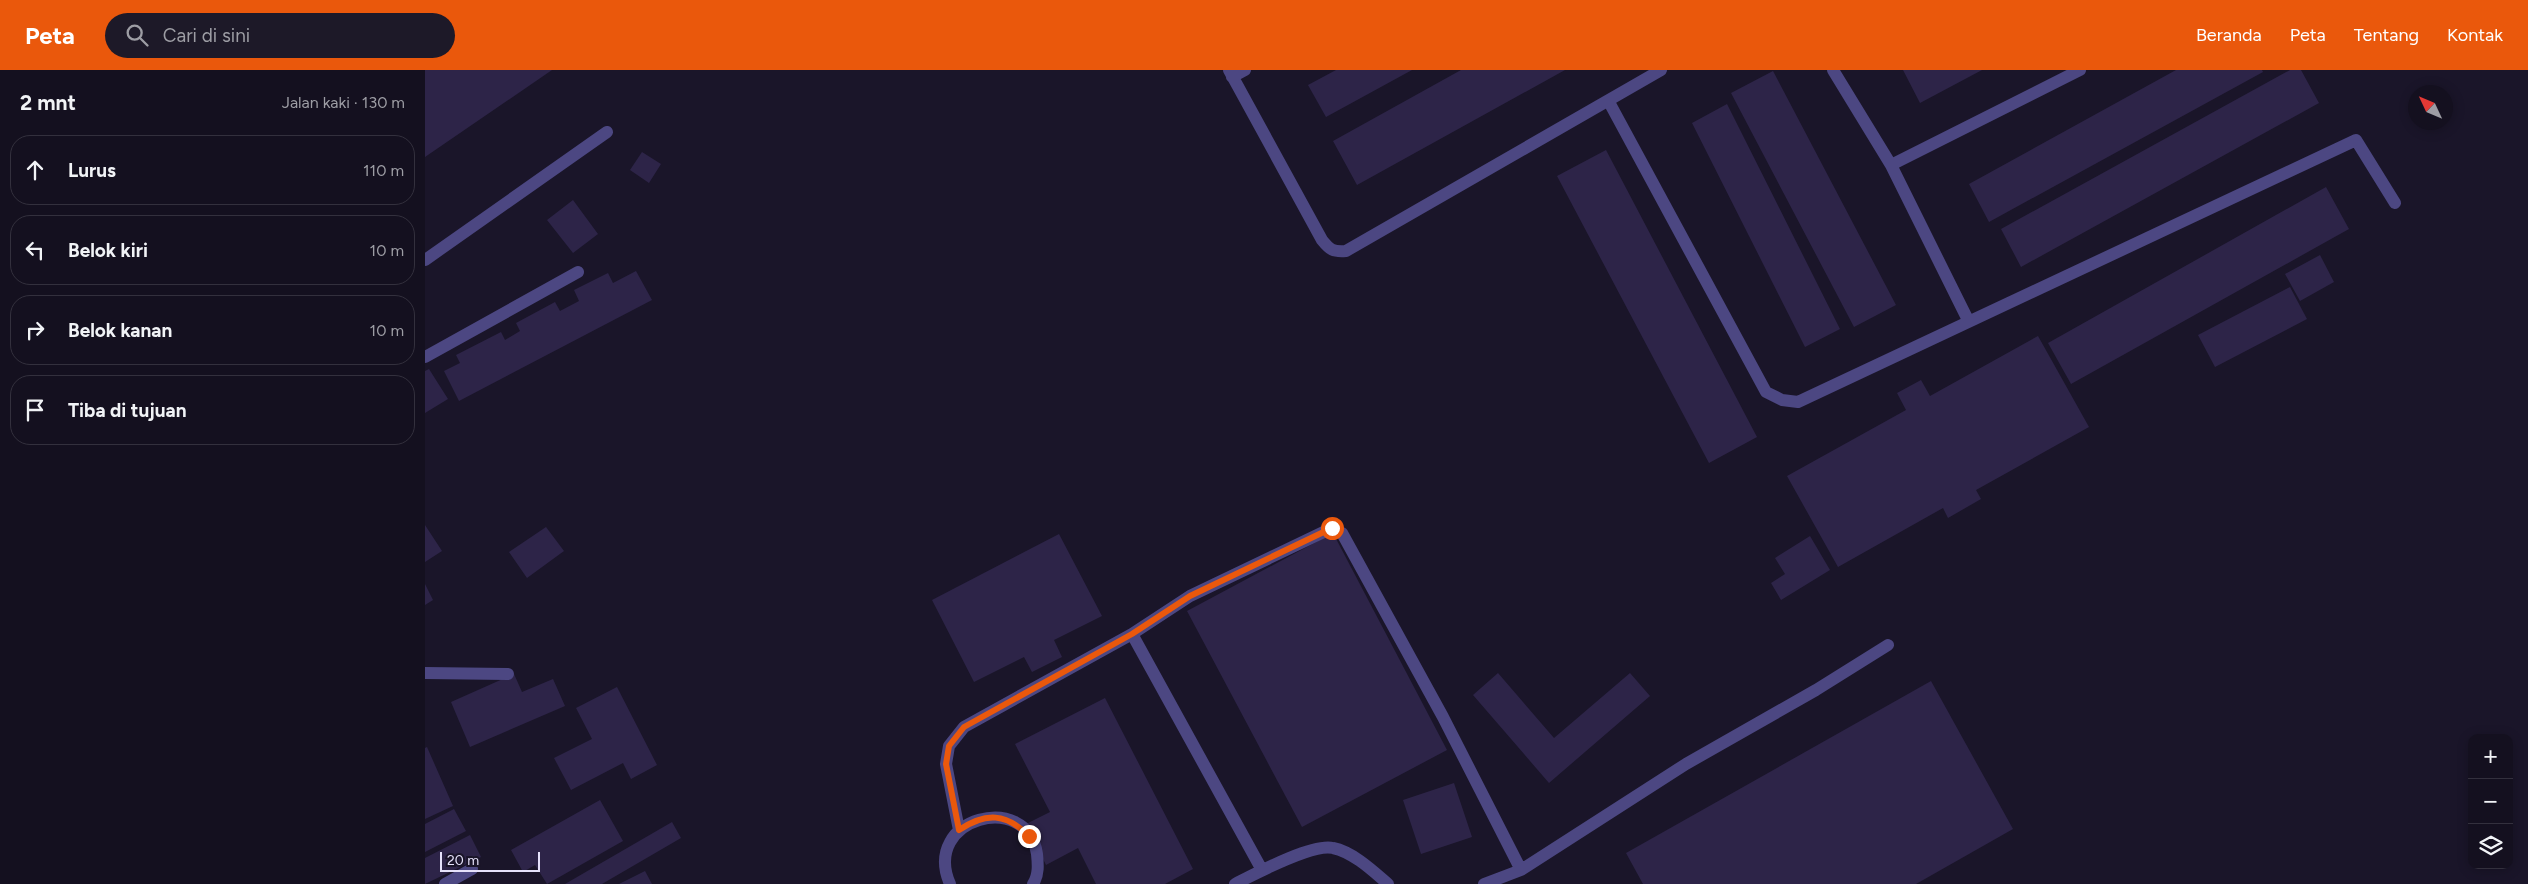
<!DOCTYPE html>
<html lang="id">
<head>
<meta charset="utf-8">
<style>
	body { margin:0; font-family:Figtree,sans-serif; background:#1d1928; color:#f1f3f6 }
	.controls { position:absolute; right:15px; bottom:15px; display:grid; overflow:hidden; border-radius:10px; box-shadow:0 2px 12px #0003 }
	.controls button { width:45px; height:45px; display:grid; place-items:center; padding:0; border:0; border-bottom:1px solid #33303d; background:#14101f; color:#f1f3f6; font:25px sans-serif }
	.compass { position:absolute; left:1983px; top:15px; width:45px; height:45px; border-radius:50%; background:#14101f; box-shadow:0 2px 12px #0003; rotate:314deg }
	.scale { position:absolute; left:15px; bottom:12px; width:100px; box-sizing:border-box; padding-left:5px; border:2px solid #e6e2fb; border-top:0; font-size:14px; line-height:18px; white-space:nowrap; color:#e6e2fb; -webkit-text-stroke:4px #1a1529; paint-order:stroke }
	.stop { position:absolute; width:15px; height:15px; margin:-11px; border:4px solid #ea580c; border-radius:50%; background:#fff }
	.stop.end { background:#ea580c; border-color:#fff; box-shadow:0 1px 5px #0008 }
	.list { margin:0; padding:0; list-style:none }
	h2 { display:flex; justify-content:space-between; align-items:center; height:65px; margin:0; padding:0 20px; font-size:21px }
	h2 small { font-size:16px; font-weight:400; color:#9d9da4 }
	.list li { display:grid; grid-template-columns:32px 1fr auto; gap:15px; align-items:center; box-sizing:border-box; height:70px; margin:0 10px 10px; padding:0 10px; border:1px solid #33303d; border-radius:20px }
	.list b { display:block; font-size:19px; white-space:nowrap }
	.list em { font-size:16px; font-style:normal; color:#9d9da4 }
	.icon { flex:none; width:28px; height:28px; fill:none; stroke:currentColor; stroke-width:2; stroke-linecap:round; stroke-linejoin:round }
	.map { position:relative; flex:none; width:2103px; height:814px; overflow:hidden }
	header { display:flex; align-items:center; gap:30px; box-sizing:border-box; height:70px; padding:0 25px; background:#ea580c; color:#fff }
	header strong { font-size:24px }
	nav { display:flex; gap:28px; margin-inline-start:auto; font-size:18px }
	.search { width:350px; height:45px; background:#1d1928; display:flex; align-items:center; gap:12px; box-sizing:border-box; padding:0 18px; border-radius:28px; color:#9d9da4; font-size:19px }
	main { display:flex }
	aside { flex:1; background:#14101f }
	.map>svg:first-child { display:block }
	.building { fill:#2d2448 }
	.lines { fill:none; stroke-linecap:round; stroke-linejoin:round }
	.minor { stroke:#4c4782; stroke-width:12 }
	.route { stroke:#ea580c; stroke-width:6 }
</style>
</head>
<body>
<header>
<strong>Peta</strong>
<div class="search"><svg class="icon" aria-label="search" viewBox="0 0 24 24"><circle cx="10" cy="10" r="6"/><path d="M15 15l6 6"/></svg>Cari di sini</div>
<nav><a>Beranda</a><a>Peta</a><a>Tentang</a><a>Kontak</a></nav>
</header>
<main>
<aside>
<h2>2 mnt<small>Jalan kaki · 130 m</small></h2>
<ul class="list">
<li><svg class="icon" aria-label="ahead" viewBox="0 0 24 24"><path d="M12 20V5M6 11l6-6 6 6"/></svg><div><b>Lurus</b></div><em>110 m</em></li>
<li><svg class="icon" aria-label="left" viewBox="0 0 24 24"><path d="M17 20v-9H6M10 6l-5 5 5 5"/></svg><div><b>Belok kiri</b></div><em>10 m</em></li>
<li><svg class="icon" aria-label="right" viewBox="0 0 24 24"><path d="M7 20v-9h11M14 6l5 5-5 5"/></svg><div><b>Belok kanan</b></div><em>10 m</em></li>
<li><svg class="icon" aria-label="arrive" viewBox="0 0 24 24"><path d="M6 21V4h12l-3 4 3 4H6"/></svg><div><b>Tiba di tujuan</b></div></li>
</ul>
</aside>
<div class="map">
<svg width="2103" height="814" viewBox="0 0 2103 814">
	<rect width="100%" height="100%" fill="#1a1529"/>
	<path class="building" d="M0 0H127L0 87Z
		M911 0H987L901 47 883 15Z
		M1036 0H1140L932 115 908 71Z
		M1478 0H1557L1495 33Z
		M1751 0H1837L1838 2 1564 152 1544 114Z
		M1865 0H1876L1894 33 1596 197 1576 159Z
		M1348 1 1471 235 1429 257 1306 23Z
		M1302 34 1415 259 1380 277 1267 53Z
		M1181 80 1332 367 1284 393 1132 106Z
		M217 82 236 94 224 113 205 100Z
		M1901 117 1924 159 1646 314 1623 273Z
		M148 130 173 164 148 183 122 150Z
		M1895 185 1909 212 1875 231 1860 204Z
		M211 201 227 230 34 331 19 301 35 293 31 285 76 262 80 270 95 261 91 253 130 232 135 241 154 231 149 220 183 203 188 213Z
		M1865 217 1882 249 1790 297 1773 265Z
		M1613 266 1664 357 1551 420 1556 429 1523 448 1518 438 1413 497 1362 406 1481 340 1472 323 1496 310 1505 326Z
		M4 299 23 329 0 343V301Z
		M0 455 17 481 0 492Z
		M121 457 139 481 102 508 84 482Z
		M908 463 1022 680 877 757 762 541Z
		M634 464 677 546 629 570 637 587 607 602 599 587 549 612 507 530Z
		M1385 466 1405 500 1356 530 1346 513 1360 504 1350 488Z
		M0 514 8 530 0 535Z
		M1073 603 1129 668 1205 603 1225 626 1124 713 1048 625Z
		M89 604 97 622 128 609 140 636 45 677 26 632Z
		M1506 611 1588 759 1491 814H1218L1201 783Z
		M192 617 232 695 206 709 198 693 146 720 129 688 167 669 151 638Z
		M680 628 768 799 740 814H671L653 778 621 795 601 754 625 742 590 674Z
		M2 677 28 736 0 749V678Z
		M1029 713 1047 767 996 784 978 730Z
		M175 730 198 771 122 814 110 795 98 802 86 780Z
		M29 739 41 761 0 782V754Z
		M247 752 256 768 177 814H140Z
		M45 765 56 787 0 814V788Z
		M220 801 227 814H194Z"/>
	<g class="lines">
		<path class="minor" d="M804 0 897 170C905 180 908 182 921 181L1236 0
			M1408 0 1466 95 1543 250
			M807 7 820 0
			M1184 32 1341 322 1357 330 1373 332 1931 70 1970 133
			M1466 95 1655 0
			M0 190 182 62
			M0 287 153 202
			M707 564 837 800
			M0 603 83 604
			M534 760 521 694 524 676 539 657 707 564 765 526 907 458 917 463 1018 647 1096 800
			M20 814 47 799
			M525 814C496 747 603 720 612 784 613 794 614 805 608 814
			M810 814C830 804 887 773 908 778 928 782 948 801 963 814
			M1059 814 1096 800 1261 694 1391 620 1463 575"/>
	</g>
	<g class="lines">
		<path class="route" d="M604 766C581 743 561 742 534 760L521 694 524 676 539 657 707 564 765 526 907 458"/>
	</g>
</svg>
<div class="controls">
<button>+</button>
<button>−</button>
<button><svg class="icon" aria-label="layers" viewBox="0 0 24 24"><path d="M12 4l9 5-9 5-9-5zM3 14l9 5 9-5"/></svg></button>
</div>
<svg class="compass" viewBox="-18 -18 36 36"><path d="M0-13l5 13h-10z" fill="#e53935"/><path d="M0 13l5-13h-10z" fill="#9d9da4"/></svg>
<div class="scale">20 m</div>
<div class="stop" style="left:907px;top:458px"></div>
<div class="stop end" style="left:604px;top:766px"></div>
</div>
</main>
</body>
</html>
